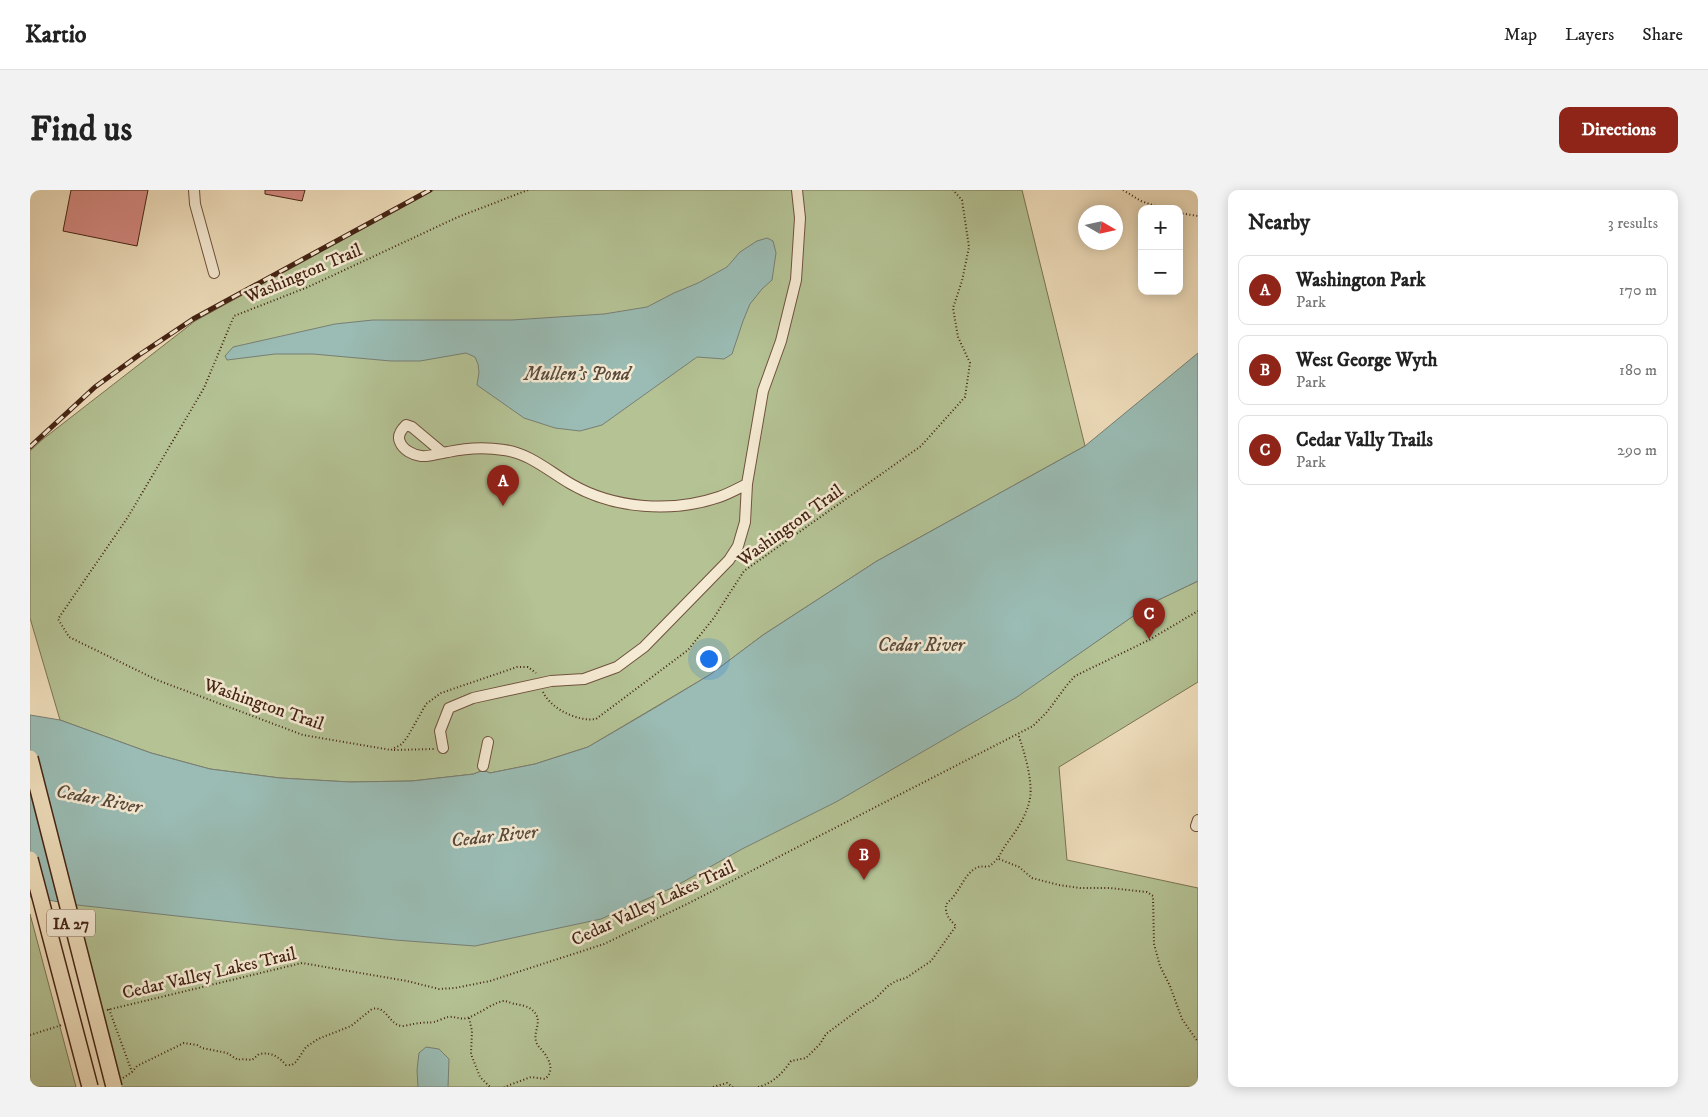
<!DOCTYPE html>
<html lang="en">
<head>
<meta charset="utf-8">
<style>
	body { margin:0; font-family:"IM FELL DW Pica",serif; background:#f2f2f2; color:#222 }
	.controls { position:absolute; right:15px; top:15px; display:grid; overflow:hidden; border-radius:10px; box-shadow:0 2px 12px #0003 }
	.controls button { width:45px; height:45px; display:grid; place-items:center; padding:0; border:0; border-bottom:1px solid #e0e0e0; background:#fff; color:#222; font:25px sans-serif }
	.compass { position:absolute; left:1048px; top:15px; width:45px; height:45px; border-radius:50%; background:#fff; box-shadow:0 2px 12px #0003; rotate:99deg }
	.you { position:absolute; left:678px; top:468px; width:18px; height:18px; margin:-12px; border:4px solid #fff; border-radius:50%; background:#1a73e8; box-shadow:0 0 0 8px #1a73e833 }
	.badge { display:grid; place-items:center; width:32px; height:32px; border-radius:50%; background:#8f2418; color:#fff; font-size:16px; font-weight:700 }
	.pin { position:absolute; translate:-50% -41px; filter:drop-shadow(0 1px 2px #0008) }
	.pin::after { content:''; position:absolute; top:26px; width:18px; height:15px; background:inherit; clip-path:polygon(0 0,100% 0,50% 100%) }
	.list { margin:0; padding:0; list-style:none }
	h2 { display:flex; justify-content:space-between; align-items:center; height:65px; margin:0; padding:0 20px; font-size:21px }
	h2 small { font-size:16px; font-weight:400; color:#767676 }
	.list li { display:grid; grid-template-columns:32px 1fr auto; gap:15px; align-items:center; box-sizing:border-box; height:70px; margin:0 10px 10px; padding:0 10px; border:1px solid #e0e0e0; border-radius:10px }
	.list b { display:block; font-size:19px; white-space:nowrap }
	.list p { margin:0; font-size:16px; white-space:nowrap; color:#767676 }
	.list em { font-size:16px; font-style:normal; color:#767676 }
	.map { position:relative; flex:none; width:1168px; height:897px; overflow:hidden; border-radius:10px }
	header { display:flex; align-items:center; gap:30px; box-sizing:border-box; height:70px; padding:0 25px; background:#fff; border-bottom:1px solid #e0e0e0 }
	header strong { font-size:24px }
	nav { display:flex; gap:28px; margin-inline-start:auto; font-size:18px }
	.intro { display:flex; align-items:center; justify-content:space-between; box-sizing:border-box; height:120px; padding:0 30px }
	h1 { margin:0; font-size:35px }
	.button { padding:12px 22px; border-radius:10px; background:#8f2418; color:#fff; font-size:18px; font-weight:700 }
	main { display:flex; gap:30px; padding:0 30px }
	aside { flex:1; background:#fff; border-radius:10px; box-shadow:0 2px 12px #0003 }
	.map>svg:first-child { display:block }
	.green { fill:#b4c294; stroke:#7c7354 }
	.water { fill:#9abcb4; stroke:#787f74 }
	.building { fill:#d48880; stroke:#452414 }
	.lines { fill:none; stroke-linecap:round; stroke-linejoin:round }
	.minor-casing { stroke:#70523e; stroke-width:12 }
	.path { stroke:#452414; stroke-width:2; stroke-dasharray:1 2.5; stroke-linecap:butt }
	.minor { stroke:#f5ead3; stroke-width:10 }
	.rail-casing { stroke:#452414; stroke-width:5 }
	.rail { stroke:#f5ead3; stroke-width:3; stroke-dasharray:9; stroke-linecap:butt }
	.highway-bridge-casing { stroke:#452414; stroke-width:18; stroke-linecap:butt }
	.highway-bridge { stroke:#efdebc; stroke-width:15 }
	.labels { text-anchor:middle; stroke-width:5; stroke-linejoin:round; paint-order:stroke }
	.shield { fill:#f5ead3; stroke:#7a5f4d; stroke-width:1 }
	.shield-label { font-size:16px; font-weight:bold; fill:#452414 }
	.street-label { font-size:18px; fill:#452414; stroke:#f5ead3 }
	.water-label { font-size:19px; font-style:italic; fill:#5a4a3c; stroke:#f5ead3 }
</style>
</head>
<body>
<header>
<strong>Kartio</strong>
<nav><a>Map</a><a>Layers</a><a>Share</a></nav>
</header>
<div class="intro"><h1>Find us</h1><a class="button">Directions</a></div>
<main>
<div class="map">
<svg width="1168" height="897" viewBox="0 0 1168 897">
	<rect width="100%" height="100%" fill="#efdebc"/>
	<filter id="stains"><feTurbulence type="fractalNoise" baseFrequency=".004" numOctaves="4"/><feColorMatrix values="0 0 0 0 .2 0 0 0 0 .09 0 0 0 0 .02 0 0 0 .5 -.17"/></filter>
	<radialGradient id="worn" r=".72"><stop offset=".6" stop-color="#630" stop-opacity="0"/><stop offset="1" stop-color="#630" stop-opacity=".3"/></radialGradient>
	<path class="green" d="M404 0H992L1055 256 847 371 733 445 681 484 558 557 505 574 460 583C454 580 450 581 444 584L382 591 319 592 250 588 180 579 121 563 30 530 0 428V261L13 249 165 131Z
		M1168 391V492L1029 577 1037 670 1168 698V897H84L29 682 1018 485 1122 413Z
		M0 724 46 897H0Z"/>
	<path class="water" d="M737 48 743 51 746 63 742 90 732 99 720 114 713 131 702 164 694 169 667 167 572 235 550 241 525 238 494 228 447 195 449 182 448 174 445 167 436 163 390 171H361L283 164H245L197 170 195 166 203 157 305 134 343 130H482L574 124 617 117 644 103 668 93 697 77 710 62 727 51Z
		M1168 163V391L1122 413 987 507 806 612 712 659 644 697 571 729 445 756 365 750 47 715 0 707V525L30 530 121 563 180 579 250 588 320 592 382 591 444 584C450 581 454 580 460 583L505 574 558 557 623 519 681 484 733 445 847 371 1055 256Z
		M396 857 409 859 419 869 418 897H388L387 880 389 863Z"/>
	<path class="building" d="M41 0H118L107 56 33 41Z
		M235 0H275L272 11 235 4Z"/>
	<g class="lines">
		<defs>
			<path id="minor" d="M164 0 165 14 184 83
				M413 263 382 237 376 235C371 240 367 246 370 252 373 260 383 265 391 266 400 267 409 263 418 262 436 258 456 257 474 260 499 263 520 282 541 294 584 319 642 323 689 307 698 304 707 299 717 294
				M413 558 410 541 419 518 443 508 521 491 554 489 587 477 614 457 699 370 708 356 715 332 717 294 733 201 751 151 766 90 770 28 767 0
				M453 576 458 552
				M1168 630 1166 636H1168"/>
		</defs>
		<use href="#minor" class="minor-casing"/>
		<path class="path" d="M498 0 428 27 278 97 204 126 174 198 98 327 28 429 39 447 127 490 273 545 361 560 372 554 378 546 396 514 411 503 487 477H498L506 483
			M1093 0 1111 11 1134 19
			M1149 23 1168 26
			M513 502C521 519 548 532 566 529L658 460 683 429 714 381 891 256 935 207 940 173 928 147 923 118 932 91 939 57 932 10 923 0
			M364 560 404 559
			M969 669 989 677 1002 688 1029 695 1050 698H1080L1117 702 1123 706 1124 754 1130 776 1140 796 1152 829 1168 852
			M79 819 102 882
			M77 820 272 773 377 791 409 799 425 798 460 791 574 754 659 713 1003 536 1017 522 1037 495 1045 486 1119 450 1168 421
			M439 828 442 841 441 864 450 887 460 897
			M0 845 32 835
			M93 888 102 882 107 876 154 853 167 855 172 858 197 863 208 870 211 869 222 870 229 864C241 862 248 866 256 875H262L266 872 276 857 288 849 321 836 342 819C357 815 359 836 373 836 380 835 386 833 392 833 396 832 399 833 404 832 408 831 414 828 418 827 425 826 430 830 437 828 446 826 467 810 475 811 479 812 483 814 486 814 491 815 497 816 501 819 518 832 496 845 511 859 518 867 526 880 515 889L501 887 474 897
			M683 897 697 893 703 897
			M728 897C743 893 752 884 761 871L776 868 790 854 796 844 835 815 844 810 858 796 866 791 876 788 901 771 926 736C921 731 916 726 916 719 915 712 921 711 924 706 930 698 935 686 943 680 948 676 952 676 958 677 969 670 970 663 977 653 987 640 997 625 1000 608 1003 591 994 560 988 544"/>
		<use href="#minor" class="minor"/>
		<defs>
			<path id="rail" d="M0 257 65 197 109 165 163 129 400 0"/>
		</defs>
		<use href="#rail" class="rail-casing"/>
		<use href="#rail" class="rail"/>
		<defs>
			<path id="highway-bridge" d="M0 568 84 897
				M0 669 60 897"/>
		</defs>
		<use href="#highway-bridge" class="highway-bridge-casing"/>
		<use href="#highway-bridge" class="highway-bridge"/>
	</g>
	<g class="labels">
		<rect class="shield" x="17" y="719.5" width="48" height="27" rx="4"/>
		<g class="shield-label">
			<text x="41" y="739">IA 27</text>
		</g>
		<g class="street-label">
			<text transform="translate(273 83) rotate(-23)" y="6">Washington Trail</text>
			<text transform="translate(760 335) rotate(-36)" y="6">Washington Trail</text>
			<text transform="translate(234 514) rotate(19)" y="6">Washington Trail</text>
			<text transform="translate(623 713) rotate(-25)" y="6">Cedar Valley Lakes Trail</text>
			<text transform="translate(179 783) rotate(-13)" y="6">Cedar Valley Lakes Trail</text>
		</g>
		<g class="water-label">
			<text x="547" y="190">Mullen's Pond</text>
			<text x="891" y="461">Cedar River</text>
			<text transform="translate(69 608) rotate(11)" y="7">Cedar River</text>
			<text transform="translate(464 645) rotate(-6)" y="7">Cedar River</text>
		</g>
	</g>
	<rect width="100%" height="100%" filter="url(#stains)"/>
	<rect width="100%" height="100%" fill="url(#worn)"/>
</svg>
<div class="controls">
<button>+</button>
<button>−</button>
</div>
<svg class="compass" viewBox="-18 -18 36 36"><path d="M0-13l5 13h-10z" fill="#e53935"/><path d="M0 13l5-13h-10z" fill="#767676"/></svg>
<div class="you"></div>
<div class="pin badge" style="left:473px;top:316px">A</div>
<div class="pin badge" style="left:834px;top:690px">B</div>
<div class="pin badge" style="left:1119px;top:449px">C</div>
</div>
<aside>
<h2>Nearby<small>3 results</small></h2>
<ul class="list">
<li><span class="badge">A</span><div><b>Washington Park</b><p>Park</p></div><em>170 m</em></li>
<li><span class="badge">B</span><div><b>West George Wyth</b><p>Park</p></div><em>180 m</em></li>
<li><span class="badge">C</span><div><b>Cedar Vally Trails</b><p>Park</p></div><em>290 m</em></li>
</ul>
</aside>
</main>
</body>
</html>
